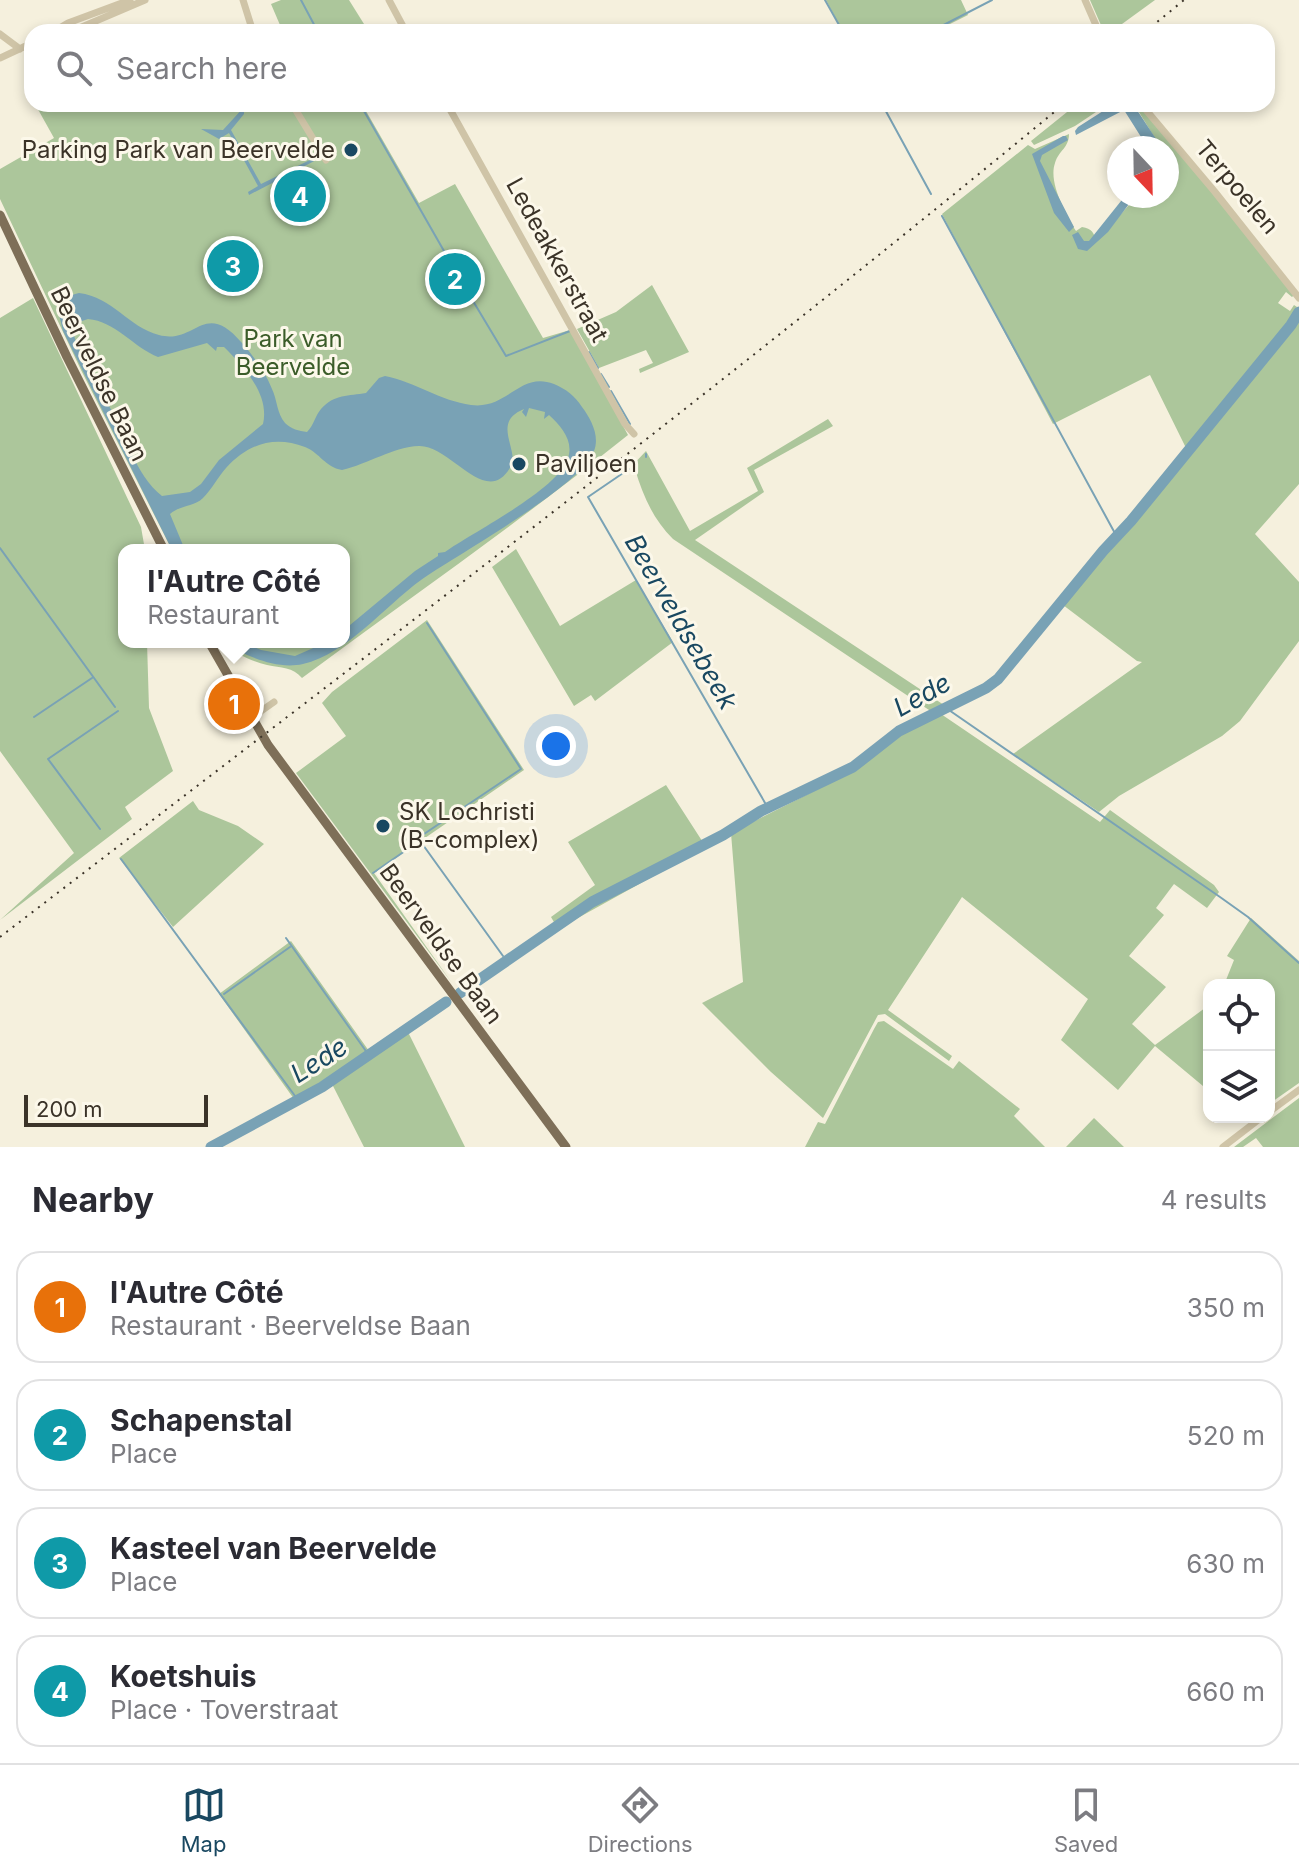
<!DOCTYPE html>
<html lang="en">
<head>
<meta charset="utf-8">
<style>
	body { margin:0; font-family:Inter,sans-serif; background:#f7f7f7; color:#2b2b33 }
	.controls { position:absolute; right:24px; bottom:24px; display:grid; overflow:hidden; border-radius:16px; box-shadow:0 4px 12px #0003 }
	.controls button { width:72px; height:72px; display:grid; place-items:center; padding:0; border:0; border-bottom:2px solid #e1e1e2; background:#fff; color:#2b2b33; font:40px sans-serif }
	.compass { position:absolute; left:1107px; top:136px; width:72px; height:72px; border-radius:50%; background:#fff; box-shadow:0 4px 12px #0003; rotate:158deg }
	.scale { position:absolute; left:24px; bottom:20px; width:184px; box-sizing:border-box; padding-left:8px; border:4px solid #3b3328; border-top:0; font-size:22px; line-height:28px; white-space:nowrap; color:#3b3328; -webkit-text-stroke:6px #fcf8ea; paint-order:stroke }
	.you { position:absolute; left:556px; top:746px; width:28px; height:28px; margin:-20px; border:6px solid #fff; border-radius:50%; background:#1a73e8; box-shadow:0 0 0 12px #1a73e833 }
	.badge { display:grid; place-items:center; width:52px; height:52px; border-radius:50%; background:#194861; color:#fff; font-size:26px; font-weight:700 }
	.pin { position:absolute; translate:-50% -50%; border:4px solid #fff; box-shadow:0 2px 8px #0006 }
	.popup { position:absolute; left:118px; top:544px; width:232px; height:104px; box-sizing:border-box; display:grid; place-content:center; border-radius:16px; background:#fff; filter:drop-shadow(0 2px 6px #0005); font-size:26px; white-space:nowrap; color:#7c7c81 }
	.popup b { font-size:30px; color:#2b2b33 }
	.popup::after { content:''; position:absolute; left:50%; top:100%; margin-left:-16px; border:16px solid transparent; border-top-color:#fff }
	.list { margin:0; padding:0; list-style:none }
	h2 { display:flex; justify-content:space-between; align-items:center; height:104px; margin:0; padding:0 32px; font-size:34px }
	h2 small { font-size:26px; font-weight:400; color:#7c7c81 }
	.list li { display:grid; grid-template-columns:52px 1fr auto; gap:24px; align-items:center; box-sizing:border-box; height:112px; margin:0 16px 16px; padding:0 16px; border:2px solid #e1e1e2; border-radius:24px }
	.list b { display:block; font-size:30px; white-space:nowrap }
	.list p { margin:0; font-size:26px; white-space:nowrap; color:#7c7c81 }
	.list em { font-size:26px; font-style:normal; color:#7c7c81 }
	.icon { flex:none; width:44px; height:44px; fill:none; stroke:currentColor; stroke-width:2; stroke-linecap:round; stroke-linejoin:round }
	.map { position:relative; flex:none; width:1299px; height:1147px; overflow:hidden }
	.search { position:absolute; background:#fff; box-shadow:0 4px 12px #0003; left:24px; right:24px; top:24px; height:88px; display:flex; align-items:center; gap:20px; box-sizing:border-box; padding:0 28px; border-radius:24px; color:#7c7c81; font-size:30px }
	.sheet { height:616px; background:#fff }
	nav { display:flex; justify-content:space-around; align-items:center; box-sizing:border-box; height:112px; border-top:2px solid #e1e1e2; background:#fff; font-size:22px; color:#7c7c81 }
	nav a { display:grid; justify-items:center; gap:4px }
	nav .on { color:#194861 }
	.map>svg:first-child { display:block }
	.green { fill:#acc69b }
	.water { fill:#79a2b5; fill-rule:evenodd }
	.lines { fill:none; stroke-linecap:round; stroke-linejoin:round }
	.stream { stroke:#79a2b5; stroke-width:2 }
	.river { stroke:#79a2b5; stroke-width:11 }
	.minor { stroke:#cfc4a7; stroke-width:7 }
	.major { stroke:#7e6f58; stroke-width:9 }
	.rail { stroke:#3b3328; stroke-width:2; stroke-dasharray:2 6; stroke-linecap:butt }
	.poi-dot { fill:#194861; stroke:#fcf8ea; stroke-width:3 }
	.labels { text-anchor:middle; stroke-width:6; stroke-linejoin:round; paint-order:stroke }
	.poi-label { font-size:24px; fill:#3b3328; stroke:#fcf8ea; text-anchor:start }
	.street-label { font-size:24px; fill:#3b3328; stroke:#fcf8ea }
	.park-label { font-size:24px; fill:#3b5c29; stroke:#fcf8ea }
	.water-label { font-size:26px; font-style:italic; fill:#194861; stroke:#fcf8ea }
</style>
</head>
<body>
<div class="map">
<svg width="1299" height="1147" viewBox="0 0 1299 1147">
	<rect width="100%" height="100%" fill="#f5f0dd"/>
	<path class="green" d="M281 0H349L369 32H267L280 25 271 4Z
		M826 0H961L968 15 934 32H843Z
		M1090 0H1155L1111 32H1104Z
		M35 104H362L419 203 455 184 543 338 570 330 628 435C522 520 411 597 302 678 293 667 281 668 267 665 251 661 234 653 222 642H344V550H172L81 370 0 199V169L54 138Z
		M1077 104H1108L1075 126 1034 145 1031 141Z
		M1134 104H1140L1295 294 1292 297 1286 292 1278 303 1290 311 1294 305 1297 307 1291 320 1186 448 1150 375 1053 424 942 214 1028 145 1035 149 1069 134C1069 148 1059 150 1055 163 1048 183 1066 214 1076 231L1082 227C1092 229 1094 232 1096 242L1137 196H1167V148H1161Z
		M652 285 689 352 640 373 639 369 653 363 646 350 599 368 577 329 616 312Z
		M33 298 141 527 145 550H124V642H147L149 708 173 771 125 807 132 819 0 920 74 853 0 751V318Z
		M1299 316V484L1255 534 1299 582V641L1240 721 1222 736 1119 796 1099 812 1013 754 1142 662 1137 661 1063 605 1288 334Z
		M828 419 833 426 754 470 764 492 695 540 944 705 932 712 673 539C653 519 643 496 635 469L631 467 646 451 690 531 758 491 747 468Z
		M516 549 560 626 636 580 673 642 595 701 591 695 574 706 492 567Z
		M427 620 524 770 374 873 452 983 296 773 346 736 322 703 332 692Z
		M941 714 1100 822 1110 810 1214 885 1219 892 1207 908 1174 884 1156 908 1164 915 1129 956 1166 987 1132 1024 1155 1045 1209 1005V1091L1155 1046 1118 1090 1061 1040 1088 999 962 897 888 1010 952 1056 949 1061 885 1014 878 1015 823 1118 771 1072 702 1003 743 982 731 833 838 779 903 733Z
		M666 785 706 847 558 929 551 917 595 885 568 842Z
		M193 801 199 810 238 826 264 844 173 927 119 858Z
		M1251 918 1299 961V1083L1269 1104V985H1224L1234 960 1227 956Z
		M291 941 369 1051 294 1099 219 994Z
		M884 1021 953 1069 959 1061 1020 1109 1014 1116 1045 1147H805L818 1122 825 1124 874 1029 878 1022Z
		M408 1032 465 1147H364L332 1084Z
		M1299 1098V1147H1263L1256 1138 1243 1147H1234Z
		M1094 1118 1124 1147H1066Z"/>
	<path class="water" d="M1114 104H1133L1162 148H1148L1124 110 1076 135 1075 131 1078 127Z
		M244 107V114L231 130 261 184 318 156 320 158 249 195 248 192 258 186 229 133 219 139 201 129 223 130Z
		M1063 136H1066L1068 140 1042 155 1040 161 1074 227 1069 232 1054 213 1032 154Z
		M1125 196H1135L1108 232 1087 251 1078 249 1072 235 1078 232 1084 241H1089Z
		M79 293C113 297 128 327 159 335 196 345 204 298 242 343 254 357 265 371 272 389 277 399 277 414 285 423 291 429 299 431 307 432 314 425 315 416 321 409 334 394 349 396 366 393L379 378 385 376C415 382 441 401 471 405 508 410 519 371 554 384 566 389 575 396 582 407 591 419 600 436 594 451 583 485 455 556 421 580 385 606 347 654 303 664 276 670 246 656 223 642H243L261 650 295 656 327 642H344V630L415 571 438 556V553L445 552C473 532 559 489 568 458 574 441 561 426 549 415L544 419 545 412 529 408 526 417 522 412 524 409C495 421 513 441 513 462 489 514 452 445 419 446 393 447 368 464 342 470 325 467 320 453 305 447 274 435 248 444 226 468 218 477 212 489 203 498 194 507 180 505 170 514L185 550H172L63 331C58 309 52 299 79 293ZM88 319C115 321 133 347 158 357L207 343 216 351 217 347H224C243 366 270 394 263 424L219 460 201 484 190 492 162 496C135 475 126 434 109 406 95 382 82 360 73 333L79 322Z"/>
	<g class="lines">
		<path class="stream" d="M301 0 318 32
			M825 0 843 32
			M930 32 992 0
			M360 104 448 258
			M882 104 931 194
			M942 216 1117 537
			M473 301 506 356 570 331
			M589 352 598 368
			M601 374 609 387
			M611 391 630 424
			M646 454V457
			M629 469 588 497 768 808
			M0 548 115 707
			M427 623 521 769 418 838 503 956
			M946 708 1220 897 1248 917 1299 963
			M34 717 92 678
			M100 829 48 759 118 711
			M121 859 298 1100
			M373 873 418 842
			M286 938 368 1054
			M224 994 290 947"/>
		<path class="river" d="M460 993 592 902 723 835 761 811 853 767 899 731 986 688 998 679 1103 551 1131 521 1291 325 1299 312
			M211 1147 322 1087 446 1002"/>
		<path class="minor" d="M243 0 253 32
			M389 0 406 32
			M1085 0 1099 32
			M53 32 68 23 130 0
			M70 32 145 0
			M0 34 20 49
			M0 58 32 43
			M292 104 326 160
			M447 104 625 424 634 434
			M1141 104 1215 192 1299 298
			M251 718 274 702
			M1269 1112 1299 1090
			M1223 1147 1262 1117"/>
		<path class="major" d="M0 215 67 357 164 550
			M209 642 268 745 566 1147"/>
		<path class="rail" d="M1145 32 1184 0
			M0 937C357 663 717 391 1064 104"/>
	</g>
	<g class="poi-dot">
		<circle cx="351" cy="150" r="8"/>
		<circle cx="519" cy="464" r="8"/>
		<circle cx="383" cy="826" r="8"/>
	</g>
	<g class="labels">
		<g class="poi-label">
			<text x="335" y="158" text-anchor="end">Parking Park van Beervelde</text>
			<text x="535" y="472">Paviljoen</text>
			<text x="399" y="820">SK Lochristi<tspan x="399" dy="28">(B-complex)</tspan></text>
		</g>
		<g class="street-label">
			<text transform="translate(1237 187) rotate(50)" y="8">Terpoelen</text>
			<text transform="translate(557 260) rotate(61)" y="8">Ledeakkerstraat</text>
			<text transform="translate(99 374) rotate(64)" y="8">Beerveldse Baan</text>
			<text transform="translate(441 944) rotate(54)" y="8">Beerveldse Baan</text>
		</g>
		<g class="park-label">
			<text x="293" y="347">Park van<tspan x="293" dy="28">Beervelde</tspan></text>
		</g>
		<g class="water-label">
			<text transform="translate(681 622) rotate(60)" y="9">Beerveldsebeek</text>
			<text transform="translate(922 695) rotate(-29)" y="9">Lede</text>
			<text transform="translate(319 1060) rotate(-32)" y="9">Lede</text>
		</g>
	</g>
</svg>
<div class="controls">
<button><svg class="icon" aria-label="locate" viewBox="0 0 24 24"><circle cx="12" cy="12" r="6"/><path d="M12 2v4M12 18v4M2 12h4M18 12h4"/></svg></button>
<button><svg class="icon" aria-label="layers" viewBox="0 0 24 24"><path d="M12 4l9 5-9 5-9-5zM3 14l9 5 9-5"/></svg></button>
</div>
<svg class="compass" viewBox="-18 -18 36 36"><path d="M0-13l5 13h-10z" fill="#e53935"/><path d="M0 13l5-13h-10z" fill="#7c7c81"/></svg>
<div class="scale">200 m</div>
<div class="you"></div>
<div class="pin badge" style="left:234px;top:704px;background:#e8710a">1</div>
<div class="popup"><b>l'Autre Côté</b>Restaurant</div>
<div class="pin badge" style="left:455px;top:279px;background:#0f9aa8">2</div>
<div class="pin badge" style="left:233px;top:266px;background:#0f9aa8">3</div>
<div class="pin badge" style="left:300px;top:196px;background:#0f9aa8">4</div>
<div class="search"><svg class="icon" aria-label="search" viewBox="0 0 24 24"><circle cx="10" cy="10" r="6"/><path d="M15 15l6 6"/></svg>Search here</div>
</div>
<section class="sheet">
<h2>Nearby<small>4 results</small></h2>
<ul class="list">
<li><span class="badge" style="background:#e8710a">1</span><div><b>l'Autre Côté</b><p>Restaurant · Beerveldse Baan</p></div><em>350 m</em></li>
<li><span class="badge" style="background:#0f9aa8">2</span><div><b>Schapenstal</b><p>Place</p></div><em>520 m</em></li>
<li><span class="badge" style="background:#0f9aa8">3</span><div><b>Kasteel van Beervelde</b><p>Place</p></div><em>630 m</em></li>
<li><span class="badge" style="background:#0f9aa8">4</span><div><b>Koetshuis</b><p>Place · Toverstraat</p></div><em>660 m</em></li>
</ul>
</section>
<nav>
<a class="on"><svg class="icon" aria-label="map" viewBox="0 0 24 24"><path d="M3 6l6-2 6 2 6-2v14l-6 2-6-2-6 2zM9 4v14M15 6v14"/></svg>Map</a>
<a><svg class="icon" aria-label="directions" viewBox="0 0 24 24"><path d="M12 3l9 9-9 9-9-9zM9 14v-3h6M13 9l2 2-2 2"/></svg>Directions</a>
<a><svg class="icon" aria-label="saved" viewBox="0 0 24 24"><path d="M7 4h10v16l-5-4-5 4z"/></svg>Saved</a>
</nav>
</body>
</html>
